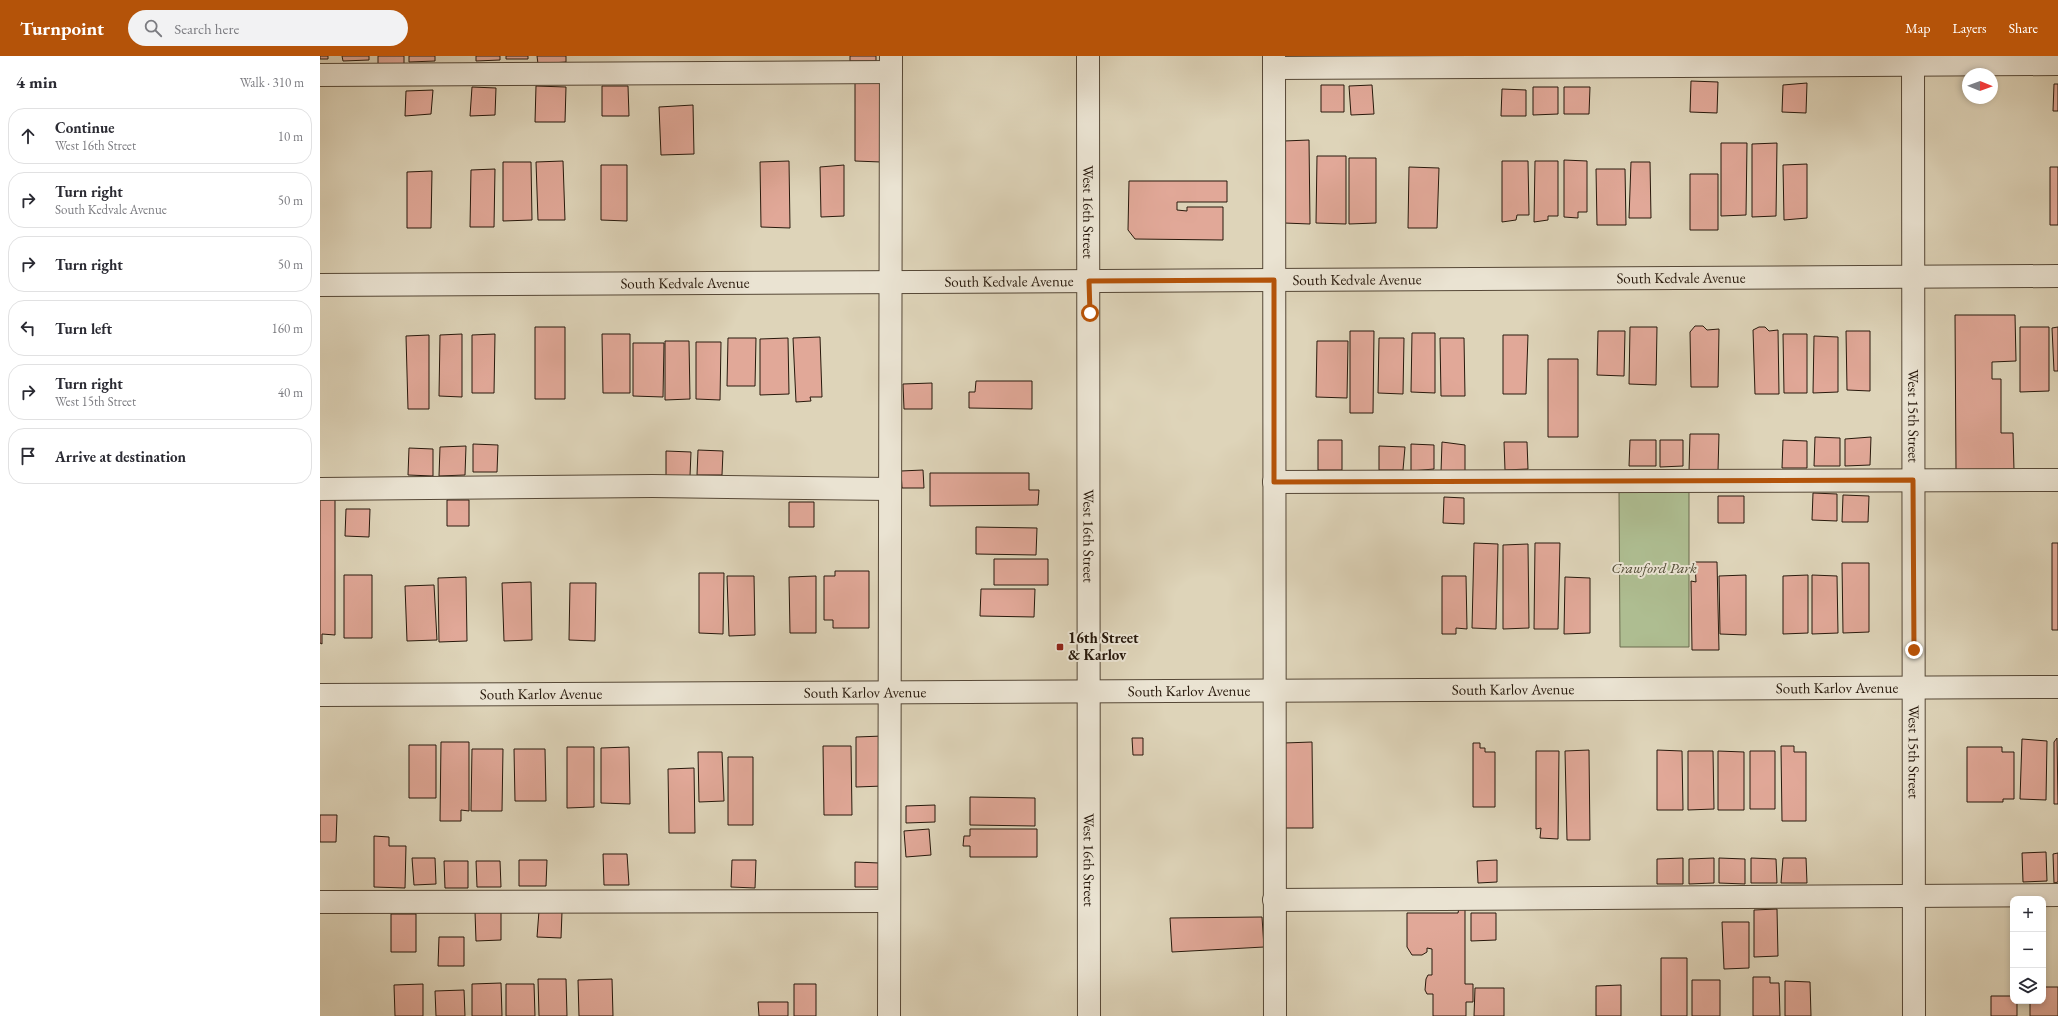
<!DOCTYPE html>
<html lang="en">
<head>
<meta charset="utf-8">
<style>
	body { margin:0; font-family:"EB Garamond",serif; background:#f2f2f3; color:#2b2b33 }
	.controls { position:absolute; right:12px; bottom:12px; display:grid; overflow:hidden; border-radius:8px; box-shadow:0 2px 6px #0003 }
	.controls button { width:36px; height:36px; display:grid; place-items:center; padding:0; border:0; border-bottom:1px solid #e1e1e2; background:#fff; color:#2b2b33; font:20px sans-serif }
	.compass { position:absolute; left:1642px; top:12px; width:36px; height:36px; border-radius:50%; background:#fff; box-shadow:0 2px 6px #0003; rotate:91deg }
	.stop { position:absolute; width:12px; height:12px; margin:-9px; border:3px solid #b45309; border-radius:50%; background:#fff }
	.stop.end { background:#b45309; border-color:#fff; box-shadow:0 1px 4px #0008 }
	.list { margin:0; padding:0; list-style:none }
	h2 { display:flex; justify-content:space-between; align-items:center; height:52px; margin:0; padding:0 16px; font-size:17px }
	h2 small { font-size:13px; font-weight:400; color:#7c7c81 }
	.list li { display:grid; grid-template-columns:26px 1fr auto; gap:12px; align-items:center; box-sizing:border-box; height:56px; margin:0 8px 8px; padding:0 8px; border:1px solid #e1e1e2; border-radius:16px }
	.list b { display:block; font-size:15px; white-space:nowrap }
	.list p { margin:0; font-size:13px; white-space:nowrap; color:#7c7c81 }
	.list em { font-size:13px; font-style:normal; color:#7c7c81 }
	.icon { flex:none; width:22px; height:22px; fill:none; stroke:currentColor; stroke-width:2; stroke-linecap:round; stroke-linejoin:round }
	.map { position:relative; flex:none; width:1738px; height:960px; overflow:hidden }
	header { display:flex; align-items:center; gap:24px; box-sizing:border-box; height:56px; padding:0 20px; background:#b45309; color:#fff }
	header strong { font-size:19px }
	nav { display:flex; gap:22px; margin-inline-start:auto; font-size:14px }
	.search { width:280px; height:36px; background:#f2f2f3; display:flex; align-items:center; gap:10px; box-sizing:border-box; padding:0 14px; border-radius:22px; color:#7c7c81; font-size:15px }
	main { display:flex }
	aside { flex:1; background:#fff }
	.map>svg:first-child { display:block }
	.green { fill:#aebd91; stroke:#6b6b4e }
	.building { fill:#e1a898; stroke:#28190c }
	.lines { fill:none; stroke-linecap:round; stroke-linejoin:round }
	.minor-casing { stroke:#564837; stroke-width:24 }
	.minor { stroke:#eae3d2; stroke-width:22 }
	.route { stroke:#b45309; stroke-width:5 }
	.poi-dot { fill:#8f2418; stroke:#eae3d2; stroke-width:1.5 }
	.labels { text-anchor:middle; stroke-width:4; stroke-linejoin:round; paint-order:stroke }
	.street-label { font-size:15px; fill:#28190c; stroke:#eae3d2 }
	.park-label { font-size:15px; font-style:italic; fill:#504a34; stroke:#eae3d2 }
	.poi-label { font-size:15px; font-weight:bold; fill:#28190c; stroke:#eae3d2; text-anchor:start }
</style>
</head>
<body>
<header>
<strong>Turnpoint</strong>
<div class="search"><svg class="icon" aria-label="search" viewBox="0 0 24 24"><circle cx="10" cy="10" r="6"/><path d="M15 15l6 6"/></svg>Search here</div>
<nav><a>Map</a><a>Layers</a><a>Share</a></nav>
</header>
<main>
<aside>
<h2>4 min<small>Walk · 310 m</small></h2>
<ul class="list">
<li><svg class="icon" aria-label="ahead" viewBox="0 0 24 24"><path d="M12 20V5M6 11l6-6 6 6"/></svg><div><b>Continue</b><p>West 16th Street</p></div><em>10 m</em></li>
<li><svg class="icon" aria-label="right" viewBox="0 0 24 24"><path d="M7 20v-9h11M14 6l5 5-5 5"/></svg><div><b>Turn right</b><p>South Kedvale Avenue</p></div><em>50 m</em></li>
<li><svg class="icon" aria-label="right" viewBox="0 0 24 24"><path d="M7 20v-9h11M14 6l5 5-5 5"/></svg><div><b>Turn right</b></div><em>50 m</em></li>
<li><svg class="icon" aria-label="left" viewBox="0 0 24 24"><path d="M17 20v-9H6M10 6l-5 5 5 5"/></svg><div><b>Turn left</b></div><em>160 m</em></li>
<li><svg class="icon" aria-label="right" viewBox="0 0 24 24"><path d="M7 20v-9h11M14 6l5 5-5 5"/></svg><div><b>Turn right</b><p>West 15th Street</p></div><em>40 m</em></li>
<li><svg class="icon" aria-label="arrive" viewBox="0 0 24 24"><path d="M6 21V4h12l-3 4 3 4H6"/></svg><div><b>Arrive at destination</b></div></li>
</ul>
</aside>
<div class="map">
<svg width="1738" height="960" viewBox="0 0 1738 960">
	<rect width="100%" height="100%" fill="#ded4b9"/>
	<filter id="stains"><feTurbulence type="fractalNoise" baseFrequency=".005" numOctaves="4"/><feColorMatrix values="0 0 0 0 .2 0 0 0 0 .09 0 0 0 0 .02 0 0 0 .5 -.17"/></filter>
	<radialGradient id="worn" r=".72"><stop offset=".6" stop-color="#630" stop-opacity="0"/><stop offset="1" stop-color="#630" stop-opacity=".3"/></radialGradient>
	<path class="green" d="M1299 434H1369V591H1300Z"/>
	<path class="building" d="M0 0H8V3H0Z
		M22 0H49V4L23 5Z
		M58 0H84V8H58Z
		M89 0H115V5L89 6Z
		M156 0H180V4L156 5Z
		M186 0H208V3H186Z
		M217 0H246V6L218 8Z
		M530 0H556V5H530Z
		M1371 25 1398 26 1397 57 1370 56Z
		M535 27H561V106L535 105Z
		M1487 27 1486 57 1462 56 1463 29Z
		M1734 28H1738V55H1733Z
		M1001 29H1024V56H1001Z
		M1052 29 1054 58 1031 59 1029 30Z
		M216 30 246 31 245 66H215Z
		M282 30H308L309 60H282Z
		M152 31 176 32 175 59 150 60Z
		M1213 31H1238V58L1213 59Z
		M1244 31H1270L1269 58H1244Z
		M1182 33 1206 34V60H1181Z
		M113 34 111 58 85 60 86 35Z
		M373 49 374 98 341 99 339 51Z
		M989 84 990 168 964 167V85Z
		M1401 87H1427L1426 159 1401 160Z
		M1457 87 1456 160 1432 161V88Z
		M997 100H1026V168L996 167Z
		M1029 102H1056V167L1029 168Z
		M1244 104 1267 105V156H1258V162L1244 161Z
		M243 105 245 164H218L216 106Z
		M469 105 470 172 441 171 440 106Z
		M1182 105H1208L1209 159H1197L1196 164 1182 166Z
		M1215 105H1238V160H1228V164L1214 166Z
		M183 106H211L212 164 183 165Z
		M1311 106H1330L1331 162H1309Z
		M1487 108V162L1464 164 1463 109Z
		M281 109H307V165L281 164Z
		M524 109V160L501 161 500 111Z
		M1089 111 1119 112 1117 172H1088Z
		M1730 111H1738V169H1730Z
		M175 113 174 171H150L151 114Z
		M1276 113H1305L1306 169H1277Z
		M112 115 111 172H87V116Z
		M1370 118H1398V174H1370Z
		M809 125H907V146H857V154L867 155V151H903V184L815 183 808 174Z
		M1635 259H1695L1696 305 1672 306V323H1681V377H1693L1694 414H1636Z
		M1375 270H1383L1387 274 1399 273 1398 331H1371L1370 276Z
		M215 271H245V343H215Z
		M1310 271H1337L1336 329 1309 328Z
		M1439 271H1445L1449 275 1458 274 1459 338H1435L1433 274Z
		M1700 271H1729V335L1700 336Z
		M1738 271V315H1734L1732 272Z
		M1030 275H1054L1053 357H1030Z
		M1278 275H1305L1304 320 1277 319Z
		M1526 275H1550V335L1527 334Z
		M1092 277H1115V337L1091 336Z
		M142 278V341L119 340 120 279Z
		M175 278 174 337H152V279Z
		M282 278H310V337H283Z
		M1463 278H1487V337H1464Z
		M109 279V353H88L86 280Z
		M1183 279H1208L1206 338H1183Z
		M1494 280 1518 281V336L1493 337Z
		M500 281 502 341H490L491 345 476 346 473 282Z
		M408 282H436L435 330H407Z
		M468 282 469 338 440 339V283Z
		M1059 282H1084L1083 338 1058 337Z
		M1120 282H1144L1145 340H1121Z
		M345 285H369L370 343 345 344Z
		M997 285H1028L1027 342 996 341Z
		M376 286H401L400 344 376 343Z
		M313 287H344L343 341 313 340Z
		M1228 303H1258V381H1228Z
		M656 325H712V353L649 352V336H655Z
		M612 327V353H584L583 328Z
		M1370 378H1399L1398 415H1369Z
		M1495 381 1520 382V410H1494Z
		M1551 381 1550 409 1525 410V383Z
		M998 384H1022V414H998Z
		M1310 384H1336V410H1309Z
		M1340 384H1363V410L1340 411Z
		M1463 384 1487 385V412H1462Z
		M1122 386 1145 389V415L1121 416Z
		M1184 386H1207L1208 413 1185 414Z
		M153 388 178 389 177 416H153Z
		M1091 388 1114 389V413L1091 415Z
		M146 390 145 419 119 420 120 391Z
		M1059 390 1085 391 1083 414H1059Z
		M89 392 113 393V420L88 419Z
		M378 394 403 395 402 419H377Z
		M346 395 371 396 370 420H346Z
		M603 414 604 432H582L581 415Z
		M610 417H709V434H719L718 449 610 450Z
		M1493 437 1517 438V465L1492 464Z
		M1523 439 1549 440 1548 466H1522Z
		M1398 440H1424V467H1398Z
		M1124 441 1144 442V468L1123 467Z
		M0 443H15V579L2 578V588L0 587Z
		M127 444H149V470H127Z
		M469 446H494V471H469Z
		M26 453H50L49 481 25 480Z
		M656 471 717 472 716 499 656 498Z
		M1154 487 1178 488 1176 573 1152 572Z
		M1215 487H1240L1238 573H1214Z
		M1732 487H1738V574H1732Z
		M1208 488 1209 572 1183 573V489Z
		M674 503H728V529H674Z
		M1375 506H1397L1399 594H1372L1371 525 1376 526Z
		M1522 507H1549V576L1523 577Z
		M515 515H549V572H513V564H504V520H515Z
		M379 517H404L403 578 379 577Z
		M24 519H52V582H24Z
		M1426 519V579L1400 578 1399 520Z
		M1488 519V577L1463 578V520Z
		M1492 519 1517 520 1518 577 1492 578Z
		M407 520H434L435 579 409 580Z
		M496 520V577H470L469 521Z
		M1122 520H1146L1147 573 1136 572V578H1122Z
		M146 521 147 585 119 586 118 522Z
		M1245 521 1270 522V577L1244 578Z
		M211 526 212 584 184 585 182 527Z
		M250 527H276L275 585 249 584Z
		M114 529 117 584 87 585 85 530Z
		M661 533H715L714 561 660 560Z
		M563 680V730L536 731V681Z
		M812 682H823V699H813Z
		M1737 682 1738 748H1734V686Z
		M1702 683 1727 685 1726 744 1700 743Z
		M121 686H149V755L141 754V765H120Z
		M992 686 993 772H965L964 687Z
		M1153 687H1160V692H1165V696H1175V751H1153Z
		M89 689H116V742H89Z
		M503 690H531L532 759H504Z
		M1461 690H1474V696H1486V765H1462Z
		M247 691H274V751L247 752Z
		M309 691 310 748 281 747V692Z
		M1647 691H1682V696H1694V743H1683V746H1647Z
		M152 693H183L182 755H151Z
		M194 693H225L226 745H195Z
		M1269 694 1270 784H1247L1245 695Z
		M1337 694 1362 695 1363 754H1337Z
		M1216 695H1239L1238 783 1220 782 1221 772 1216 773Z
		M1368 695H1393L1394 753 1368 754Z
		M1398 695 1424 696V754H1398Z
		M1430 695H1455V753H1430Z
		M378 696H402L404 745 379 746Z
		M408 701H433V769H408Z
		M374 712 375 777H349L348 713Z
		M650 741 715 742V770L650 769Z
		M615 749V766L586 767V750Z
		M0 759H17L16 786H0Z
		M609 773 611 799 586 801 584 775Z
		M650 773H717V801H650V790H643L644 780H650Z
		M54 780 69 781V790H86L85 832 54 831Z
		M1726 796 1727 825 1703 826 1702 797Z
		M1738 797V826L1734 827 1733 798Z
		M283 798H307L309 829H284Z
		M92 802H115L116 828 94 829Z
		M1363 802V828H1337V803Z
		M1394 802V827L1369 828V803Z
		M1399 802 1425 803V828L1399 827Z
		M1431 802 1456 803 1457 827H1431Z
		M1463 802H1486L1487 827H1461Z
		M199 804H227L226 830H199Z
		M412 804H436L435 832 411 831Z
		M1177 804V826L1158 827 1157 805Z
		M124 805H148V832H125Z
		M156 805H180L181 831H157Z
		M535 806 559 807V831H535Z
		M1145 851V928H1153V946H1146V960H1113V938H1107L1105 934 1106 923 1108 919H1112V893L1107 892V896L1102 899H1092L1087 891V857H1138L1139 852Z
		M1457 853 1458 900 1434 901V854Z
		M219 855 242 856 241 882 217 881Z
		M155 856H181V884L156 885Z
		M1151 857H1176V884L1151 885Z
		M71 858H96V896H71Z
		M942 861 944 891 852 896 850 862Z
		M1402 866H1429V912L1404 913Z
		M119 881H144V910H118Z
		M1341 902H1367V960H1341Z
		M1433 921H1450V927H1459L1460 960H1433Z
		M218 923H246L247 960H219Z
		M292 923 293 960H259L258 924Z
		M1372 924H1400V960H1372Z
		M1465 925 1490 926 1491 960H1465Z
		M181 927 182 960H152V928Z
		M103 928V960H75L74 929Z
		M186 928H214L215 960H186Z
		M474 928H496V960H474Z
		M1301 929V960H1276V930Z
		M1723 931H1738V960H1710V945H1723Z
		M1155 932H1184V960H1154Z
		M144 934 145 960H116L115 935Z
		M1671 940H1693V945H1697V960H1671Z
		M438 946H468V960H439Z"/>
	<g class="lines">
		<defs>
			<g id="minor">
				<path id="s1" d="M768 0 769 960"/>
				<path d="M954 0 955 960"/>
				<path id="s2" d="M1593 0 1594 960"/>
				<path d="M954 12 1738 8"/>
				<path d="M0 19 571 16"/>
				<path id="s3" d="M0 229 1738 220"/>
				<path d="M954 426 1738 424"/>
				<path d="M0 433 332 430 570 433"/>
				<path id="s4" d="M0 639 1738 631"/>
				<path d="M954 844 1738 839"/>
				<path d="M0 846 569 845"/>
				<path d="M569 960 571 0"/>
			</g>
		</defs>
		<use href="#minor" class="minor-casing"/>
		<use href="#minor" class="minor"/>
	</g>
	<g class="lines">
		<path class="route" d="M770 257 769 225 954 224V426L1593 424 1594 594"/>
	</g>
	<rect class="poi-dot" x="736" y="587" width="8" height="8" rx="2"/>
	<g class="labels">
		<g class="street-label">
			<text dy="5" stroke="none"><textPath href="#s1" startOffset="156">West 16th Street</textPath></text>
			<text dy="5" stroke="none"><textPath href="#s3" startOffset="1361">South Kedvale Avenue</textPath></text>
			<text dy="5" stroke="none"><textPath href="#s3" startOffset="1037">South Kedvale Avenue</textPath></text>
			<text dy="5" stroke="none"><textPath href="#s3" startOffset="689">South Kedvale Avenue</textPath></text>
			<text dy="5" stroke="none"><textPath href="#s3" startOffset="365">South Kedvale Avenue</textPath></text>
			<text dy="5" stroke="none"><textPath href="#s2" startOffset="360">West 15th Street</textPath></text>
			<text dy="5" stroke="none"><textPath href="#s1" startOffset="480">West 16th Street</textPath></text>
			<text dy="5" stroke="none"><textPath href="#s4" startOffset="1517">South Karlov Avenue</textPath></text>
			<text dy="5" stroke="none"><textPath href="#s4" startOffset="1193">South Karlov Avenue</textPath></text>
			<text dy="5" stroke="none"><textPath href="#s4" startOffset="869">South Karlov Avenue</textPath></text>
			<text dy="5" stroke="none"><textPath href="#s4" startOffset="545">South Karlov Avenue</textPath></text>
			<text dy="5" stroke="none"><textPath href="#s4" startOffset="221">South Karlov Avenue</textPath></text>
			<text dy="5" stroke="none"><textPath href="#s2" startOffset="696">West 15th Street</textPath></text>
			<text dy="5" stroke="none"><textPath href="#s1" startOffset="804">West 16th Street</textPath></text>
		</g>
		<g class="park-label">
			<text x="1334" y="517">Crawford Park</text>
		</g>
		<g class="poi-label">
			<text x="748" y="587">16th Street<tspan x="748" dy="17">&amp; Karlov</tspan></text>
		</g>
	</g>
	<rect width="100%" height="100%" filter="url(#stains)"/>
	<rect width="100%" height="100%" fill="url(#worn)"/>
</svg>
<div class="controls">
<button>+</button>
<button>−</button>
<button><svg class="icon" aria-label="layers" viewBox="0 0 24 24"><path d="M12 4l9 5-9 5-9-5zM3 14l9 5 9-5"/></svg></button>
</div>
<svg class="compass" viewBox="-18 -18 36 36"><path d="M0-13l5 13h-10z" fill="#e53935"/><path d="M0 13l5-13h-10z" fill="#7c7c81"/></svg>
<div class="stop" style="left:770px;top:257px"></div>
<div class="stop end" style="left:1594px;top:594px"></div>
</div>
</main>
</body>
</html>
